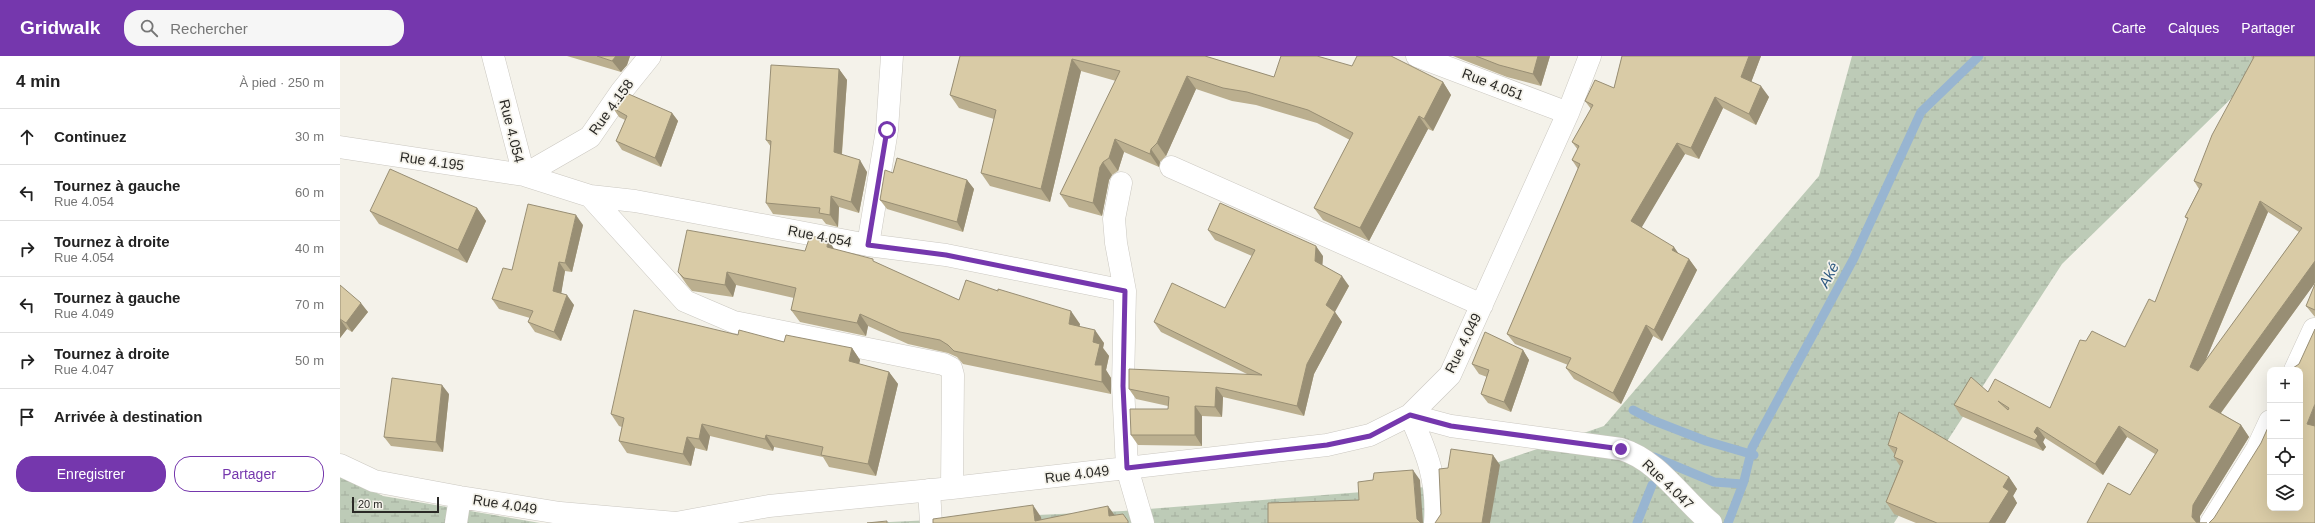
<!DOCTYPE html>
<html lang="fr">
<head>
<meta charset="utf-8">
<style>
	body { margin:0; font-family:Helvetica,sans-serif; background:#f6f6f6; color:#222 }
	.controls { position:absolute; right:12px; bottom:12px; display:grid; overflow:hidden; border-radius:8px; box-shadow:0 4px 16px #0002 }
	.controls button { width:36px; height:36px; display:grid; place-items:center; padding:0; border:0; border-bottom:1px solid #e0e0e0; background:#fff; color:#222; font:20px sans-serif }
	.scale { position:absolute; left:12px; bottom:10px; width:87px; box-sizing:border-box; padding-left:4px; border:2px solid #2a2926; border-top:0; font-size:11px; line-height:14px; white-space:nowrap; color:#2a2926; -webkit-text-stroke:3px #f4f2ea; paint-order:stroke }
	.stop { position:absolute; width:12px; height:12px; margin:-9px; border:3px solid #7537ad; border-radius:50%; background:#fff }
	.stop.end { background:#7537ad; border-color:#fff; box-shadow:0 1px 4px #0008 }
	.list { margin:0; padding:0; list-style:none }
	h2 { display:flex; justify-content:space-between; align-items:center; height:52px; margin:0; padding:0 16px; font-size:17px }
	h2 small { font-size:13px; font-weight:400; color:#767676 }
	.list li { display:grid; grid-template-columns:26px 1fr auto; gap:12px; align-items:center; box-sizing:border-box; height:56px; padding:0 16px; border-top:1px solid #e0e0e0 }
	.list b { display:block; font-size:15px; white-space:nowrap }
	.list p { margin:0; font-size:13px; white-space:nowrap; color:#767676 }
	.list em { font-size:13px; font-style:normal; color:#767676 }
	.actions { display:flex; gap:8px; padding:12px 16px }
	.actions a { flex:1; padding:9px 0; border:1px solid #7537ad; border-radius:16px; text-align:center; font-size:14px; color:#7537ad }
	.actions .main { background:#7537ad; color:#fff }
	.icon { flex:none; width:22px; height:22px; fill:none; stroke:currentColor; stroke-width:2; stroke-linecap:round; stroke-linejoin:round }
	.map { position:relative; flex:none; width:1975px; height:467px; overflow:hidden }
	header { display:flex; align-items:center; gap:24px; box-sizing:border-box; height:56px; padding:0 20px; background:#7537ad; color:#fff }
	header strong { font-size:19px }
	nav { display:flex; gap:22px; margin-inline-start:auto; font-size:14px }
	.search { width:280px; height:36px; background:#f6f6f6; display:flex; align-items:center; gap:10px; box-sizing:border-box; padding:0 14px; border-radius:16px; color:#767676; font-size:15px }
	main { display:flex }
	aside { flex:1; background:#fff }
	.map>svg:first-child { display:block }
	.wetland { fill:url(#wetland-marsh) }
	.lines { fill:none; stroke-linecap:round; stroke-linejoin:round }
	.stream { stroke:#98b5d1; stroke-width:9 }
	.minor-casing { stroke:#cbc8c1; stroke-width:23 }
	.minor { stroke:#fff; stroke-width:22 }
	.wall { fill:#bbaf8f; fill-rule:evenodd }
	.shaded-wall { fill:#988e74 }
	.building { fill:#d9cba6; stroke:#988e74; fill-rule:evenodd }
	.route { stroke:#7537ad; stroke-width:5 }
	.labels { text-anchor:middle; stroke-width:3.5; stroke-linejoin:round; paint-order:stroke }
	.street-label { font-size:14px; fill:#2a2926; stroke:#f4f2ea }
	.water-label { font-size:15px; font-style:italic; fill:#2c5880; stroke:#f4f2ea }
</style>
</head>
<body>
<header>
<strong>Gridwalk</strong>
<div class="search"><svg class="icon" aria-label="search" viewBox="0 0 24 24"><circle cx="10" cy="10" r="6"/><path d="M15 15l6 6"/></svg>Rechercher</div>
<nav><a>Carte</a><a>Calques</a><a>Partager</a></nav>
</header>
<main>
<aside>
<h2>4 min<small>À pied · 250 m</small></h2>
<ul class="list">
<li><svg class="icon" aria-label="ahead" viewBox="0 0 24 24"><path d="M12 20V5M6 11l6-6 6 6"/></svg><div><b>Continuez</b></div><em>30 m</em></li>
<li><svg class="icon" aria-label="left" viewBox="0 0 24 24"><path d="M17 20v-9H6M10 6l-5 5 5 5"/></svg><div><b>Tournez à gauche</b><p>Rue 4.054</p></div><em>60 m</em></li>
<li><svg class="icon" aria-label="right" viewBox="0 0 24 24"><path d="M7 20v-9h11M14 6l5 5-5 5"/></svg><div><b>Tournez à droite</b><p>Rue 4.054</p></div><em>40 m</em></li>
<li><svg class="icon" aria-label="left" viewBox="0 0 24 24"><path d="M17 20v-9H6M10 6l-5 5 5 5"/></svg><div><b>Tournez à gauche</b><p>Rue 4.049</p></div><em>70 m</em></li>
<li><svg class="icon" aria-label="right" viewBox="0 0 24 24"><path d="M7 20v-9h11M14 6l5 5-5 5"/></svg><div><b>Tournez à droite</b><p>Rue 4.047</p></div><em>50 m</em></li>
<li><svg class="icon" aria-label="arrive" viewBox="0 0 24 24"><path d="M6 21V4h12l-3 4 3 4H6"/></svg><div><b>Arrivée à destination</b></div></li>
</ul>
<div class="actions"><a class="main">Enregistrer</a><a>Partager</a></div>
</aside>
<div class="map">
<svg width="1975" height="467" viewBox="0 0 1975 467">
	<defs>
		<pattern id="wetland-marsh" width="20" height="14" patternUnits="userSpaceOnUse"><rect width="20" height="14" fill="#bdcbb7"/><path d="M1 5h8M5 5V1M11 12h8M15 12V8" fill="none" stroke="#a3ae9d"/></pattern>
	</defs>
	<rect width="100%" height="100%" fill="#f4f2ea"/>
	<path class="wetland" d="M1512 0H1916L1903 31 1722 208 1554 467H528L783 455 1086 431 1264 370 1479 120Z
		M0 419 43 440 200 467H0Z"/>
	<g class="lines">
		<path class="stream" d="M1293 354 1312 364 1366 385 1414 399
			M1314 401 1374 426 1403 428
			M1297 467 1312 429
			M1388 467 1404 425 1412 392 1514 202 1581 56 1639 0"/>
		<defs>
			<path id="minor" d="M153 0 184 119 250 140 295 145 528 189 606 199 785 235 783 330 787 412 803 467
				M1077 0 1228 57
				M0 91 184 119 250 81 281 36 310 0
				M831 111 1142 249
				M781 127 774 163 776 187 785 235
				M250 140 345 245 394 266 603 308 611 312 613 319 612 432
				M528 189 547 74 552 0
				M1955 314 1974 273
				M1070 359 1111 370 1281 393C1318 404 1342 443 1371 467
				M1070 359C1087 397 1098 424 1095 467
				M0 409 34 425 120 441 220 457 336 467 429 450 612 432 987 389 1030 379 1070 359 1110 319 1228 57 1250 0
				M589 434 591 467
				M116 467 120 441
				M1871 467 1917 393 1930 365"/>
		</defs>
		<use href="#minor" class="minor-casing"/>
		<use href="#minor" class="minor"/>
	</g>
	<path class="wall" d="M227 0H290L287 9 281 16Z
		M620 0H865L934 21 1012 10 1103 26 1111 39 1093 75 1088 73 1029 185 983 164 974 152 1010 84 977 67 916 49 892 45 856 33 826 100 820 106 819 111 784 96 778 115 772 119 769 124 762 160 729 151 720 138 776 25 741 15 710 146 650 130 641 117 654 63 619 52 610 39Z
		M1113 0H1210L1201 30 1167 21Z
		M1282 0H1421L1411 26 1429 41 1416 69 1383 52 1359 103 1345 98 1301 171 1339 198 1349 203 1357 214 1322 285 1313 280 1281 348 1234 323 1226 312 1228 309 1175 288 1167 278 1238 113 1232 104 1238 94 1232 86 1251 53 1245 45 1274 32Z
		M1911 0H1975V227L1881 357 1901 369 1909 381 1860 460V467H1747L1790 439 1815 398 1787 381 1763 419 1705 382 1703 386 1706 391 1703 395 1621 360 1614 349 1648 336 1710 352 1746 285 1785 291 1815 246 1848 164 1845 161 1859 133 1854 125 1913 3ZM1928 156 1959 176 1865 306Z
		M499 13 507 24 502 98 527 116 519 157 499 151 498 171 486 168 482 163 433 158 426 147 431 91 426 84Z
		M273 52 332 57 338 65 321 111 282 94 276 85 285 64 279 61Z
		M553 117 627 124 634 133 623 176 547 153 540 144Z
		M137 152 146 165 127 207 39 168 30 155Z
		M243 169 232 216 225 215 221 237 234 249 221 285 195 276 188 266 190 262 159 253 152 243 172 214Z
		M868 174 983 200 982 209 1009 230 995 256 1002 266 974 318 964 360 883 341 882 361 862 360V390L798 389 791 379 828 353V350L796 343 789 333 907 318 821 276 814 266 885 252 912 200 875 184Z
		M494 193 536 207 619 244 740 268 739 271 764 287 763 292 769 300 766 314 771 322V338L623 308 617 301 608 297 568 288 528 270 526 280 460 266 451 254 454 242 396 229 393 241 352 235 347 229 338 216 465 195Z
		M1975 228V261L1966 250Z
		M0 229 28 256 12 276 7 273 0 282Z
		M398 279 444 286 512 292 520 304 519 308 549 316 558 328 536 420 489 411 483 401 434 391 433 395 370 380 367 395 355 392 351 410 287 397 279 385 282 371 279 370 271 358Z
		M1183 294 1189 304 1171 356 1148 347 1141 338 1147 321 1139 318 1132 308Z
		M109 338 103 396 51 390 44 381Z
		M1548 389 1669 421 1677 433 1673 440 1677 447 1665 467H1576L1554 458 1546 446 1560 410 1554 401 1555 399Z"/>
	<path class="shaded-wall" d="M276 0H290L287 9 281 16 272 5Z
		M1198 0H1210L1201 30 1193 18Z
		M1409 0H1421L1409 32 1401 21Z
		M732 3 741 15 710 146 701 133Z
		M499 13 507 24 501 107 494 96Z
		M847 20 856 33 826 100 817 87Z
		M1103 26 1111 39 1093 75 1084 63Z
		M1421 30 1429 41 1416 69 1409 58Z
		M1375 41 1383 52 1359 103 1351 92Z
		M332 57 338 65 321 111 315 102Z
		M1079 60 1088 73 1029 185 1020 172Z
		M775 83 784 96 778 115 769 102Z
		M1337 87 1345 98 1299 176 1291 165Z
		M811 93 820 106 819 111 810 98Z
		M520 104 527 116 519 157 511 146Z
		M763 106 772 119 769 124 762 160 753 147 760 111Z
		M627 124 634 133 623 176 617 166Z
		M491 140 499 151 498 171 490 159Z
		M1920 145 1928 156 1858 322 1850 311Z
		M137 152 146 165 127 207 118 194Z
		M236 159 243 169 232 216 225 207Z
		M488 183 496 196 487 191Z
		M976 190 983 200 982 215 975 205Z
		M1334 191 1341 201 1332 194Z
		M1349 203 1357 214 1322 285 1314 274Z
		M1975 205V227L1877 362 1869 351Z
		M219 206 225 215 220 245 213 235Z
		M387 216 396 229 393 241 385 229Z
		M1002 220 1009 230 993 259 986 249Z
		M227 239 234 249 221 285 214 276Z
		M21 247 28 256 12 276 6 267Z
		M731 255 740 268 737 281 729 268Z
		M995 256 1002 266 974 318 964 360 957 350 967 308Z
		M520 258 528 270 526 280 517 267Z
		M0 263 7 273 0 282Z
		M1306 269 1313 280 1281 348 1273 337Z
		M755 274 764 287 763 292 769 300 766 314 771 322V338L762 326 755 309 753 286Z
		M512 292 520 304 517 317 509 305Z
		M1183 294 1189 304 1171 356 1164 346Z
		M549 316 558 328 536 420 528 408Z
		M102 329 109 338 103 396 96 386Z
		M876 331 883 341 882 361 875 351Z
		M1975 348V379L1967 368Z
		M855 350 862 360V390L855 379Z
		M362 368 370 380 367 395 359 383Z
		M1901 369 1909 381 1860 460V467H1856L1852 461 1853 449Z
		M1779 370 1787 381 1763 419 1755 408Z
		M1697 371 1705 382 1703 386 1706 391 1703 395 1695 384 1694 376Z
		M426 379 434 391 433 395 425 383Z
		M347 381 355 392 351 410 343 398Z
		M1153 399 1160 409 1150 467H1142Z
		M1073 414 1080 424 1083 467H1080L1077 463Z
		M1669 421 1677 433 1673 440 1677 447 1665 467H1649L1663 431Z
		M693 449 701 461 702 467 695 465Z
		M768 450 776 461 769 460Z"/>
	<path class="building" d="M257 0H276L272 5Z
		M620 0H865L934 21 941 0H977L1012 10 1017 0H1051L1103 26 1084 63 1079 60 1020 172 974 152 1013 77 968 54 907 36 883 32 847 20 817 87 811 93 810 98 775 83 769 102 763 106 760 111 753 147 720 138 780 15 732 3 701 133 641 117 656 54 610 39Z
		M1136 0H1198L1193 18 1159 9Z
		M1282 0H1409L1401 21 1421 30 1409 58 1375 41 1351 92 1337 87 1291 165 1334 191 1332 194 1349 203 1314 274 1306 269 1273 337 1226 312 1231 302 1167 278 1240 108 1232 104 1239 90 1232 86 1253 49 1245 45 1255 24 1274 32Z
		M1913 0H1975V205L1869 351 1901 369 1853 449 1852 461 1857 467H1867H1747L1768 427 1790 439 1818 394 1779 370 1755 408 1697 371 1694 376 1698 380 1695 384 1614 349 1631 321 1648 336 1655 323 1710 352 1740 284 1746 285 1752 275 1785 291 1809 243 1815 246 1848 162 1845 161 1862 128 1854 125 1872 79 1914 1ZM1920 145 1962 172 1858 315 1850 311ZM1658 345 1669 352 1668 354Z
		M431 9 499 13 494 96 520 104 511 146 491 140 490 159 479 157 480 152 426 147 431 85 426 84Z
		M284 36 332 57 315 102 276 85 287 60 273 52Z
		M557 102 627 124 617 166 540 144 545 114 553 117Z
		M50 113 137 152 118 194 30 155Z
		M880 147 976 190 975 205 1002 220 986 249 995 256 967 308 957 350 876 331 875 351 855 350V379H791L790 353H828L829 341 789 333V313L922 319 814 266 832 227 885 252 915 194 868 174Z
		M188 148 236 159 225 207 219 206 213 235 227 239 214 276 188 266 193 255 152 243 163 212 172 214Z
		M347 174 465 195 470 180 488 183 487 191 533 203V205L619 244 626 224 658 235V233L731 255 729 268 755 274 753 286 760 288 755 309H762V326L614 295 608 289 600 284 560 276 520 258 517 267 451 254 456 232 387 216 385 229 344 222 338 216Z
		M1975 228V254L1966 250Z
		M0 229 21 247 6 267 0 263Z
		M294 254 398 279 399 274 444 286 446 279 512 292 509 305 549 316 528 408 481 399 483 391 426 379 425 383 362 368 359 383 347 381 343 398 279 385 284 362 271 358Z
		M1975 273V348L1967 368 1975 370V467H1869L1874 462 1921 387 1930 367V452H1960V314H1950L1959 308Z
		M1145 276 1183 294 1164 346 1141 338 1149 314 1132 308Z
		M52 322 102 329 96 386 44 381Z
		M1559 356 1669 421 1663 431 1669 435 1649 467H1597L1546 446 1563 405 1554 401 1557 392 1548 389Z
		M1111 393 1153 399 1142 467H1095L1101 458 1099 413 1108 412Z
		M1073 414 1077 463 1081 467H928V447L1019 444 1018 426 1033 424 1034 417Z
		M693 449 695 465 768 450 769 460 783 458 788 465V467H593V463Z
		M547 465V467H527Z"/>
	<g class="lines">
		<path class="route" d="M547 74 528 189 606 199 785 235 783 330 787 412 987 389 1030 380 1070 359 1111 370 1281 393"/>
	</g>
	<g class="labels">
		<g class="street-label">
			<text transform="translate(1153 28) rotate(21)" y="5">Rue 4.051</text>
			<text transform="translate(271 51) rotate(-54)" y="5">Rue 4.158</text>
			<text transform="translate(172 75) rotate(76)" y="5">Rue 4.054</text>
			<text transform="translate(92 105) rotate(8)" y="5">Rue 4.195</text>
			<text transform="translate(480 180) rotate(11)" y="5">Rue 4.054</text>
			<text transform="translate(1123 287) rotate(-64)" y="5">Rue 4.049</text>
			<text transform="translate(737 418) rotate(-7)" y="5">Rue 4.049</text>
			<text transform="translate(1328 428) rotate(44)" y="5">Rue 4.047</text>
			<text transform="translate(165 448) rotate(9)" y="5">Rue 4.049</text>
		</g>
		<g class="water-label">
			<text transform="translate(1489 219) rotate(-62)" y="5">Aké</text>
		</g>
	</g>
</svg>
<div class="controls">
<button>+</button>
<button>−</button>
<button><svg class="icon" aria-label="locate" viewBox="0 0 24 24"><circle cx="12" cy="12" r="6"/><path d="M12 2v4M12 18v4M2 12h4M18 12h4"/></svg></button>
<button><svg class="icon" aria-label="layers" viewBox="0 0 24 24"><path d="M12 4l9 5-9 5-9-5zM3 14l9 5 9-5"/></svg></button>
</div>
<div class="scale">20 m</div>
<div class="stop" style="left:547px;top:74px"></div>
<div class="stop end" style="left:1281px;top:393px"></div>
</div>
</main>
</body>
</html>
